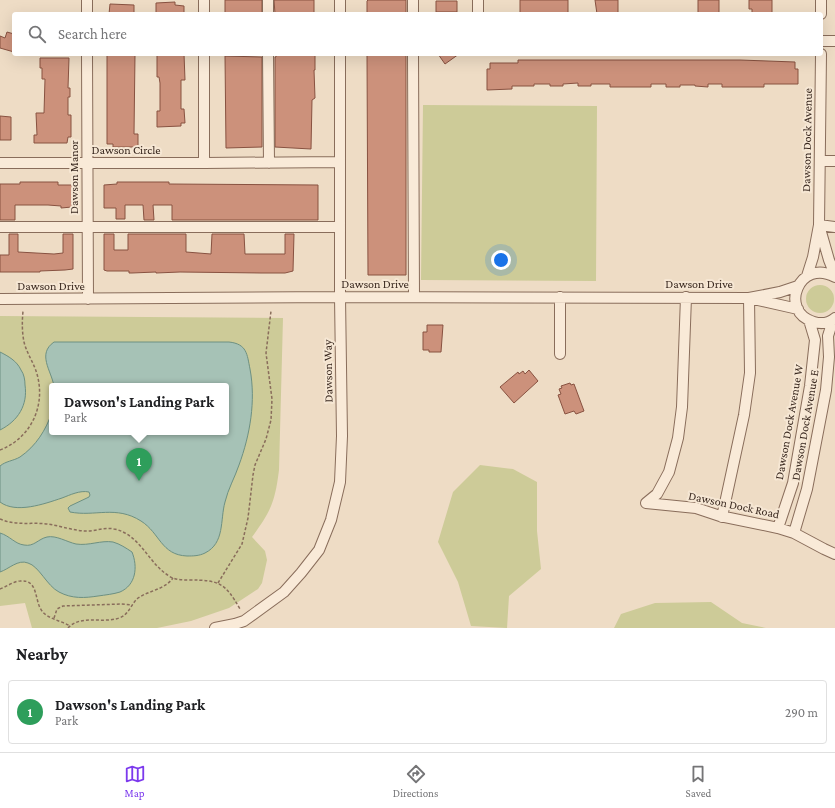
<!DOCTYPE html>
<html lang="en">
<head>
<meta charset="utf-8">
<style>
	body { margin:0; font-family:"Crimson Pro",serif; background:#f2f2f2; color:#202124 }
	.you { position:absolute; left:501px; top:260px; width:14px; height:14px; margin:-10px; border:3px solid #fff; border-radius:50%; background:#1a73e8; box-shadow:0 0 0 6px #1a73e833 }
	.badge { display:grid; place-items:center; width:26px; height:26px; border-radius:50%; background:#7c3aed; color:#fff; font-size:13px; font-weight:700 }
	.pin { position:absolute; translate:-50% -33px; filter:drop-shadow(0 1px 2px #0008) }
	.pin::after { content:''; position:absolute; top:21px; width:14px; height:12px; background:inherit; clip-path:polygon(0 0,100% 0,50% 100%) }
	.popup { position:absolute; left:49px; top:383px; width:180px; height:52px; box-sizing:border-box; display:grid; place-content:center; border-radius:4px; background:#fff; filter:drop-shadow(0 1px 3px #0005); font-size:13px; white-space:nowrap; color:#757577 }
	.popup b { font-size:15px; color:#202124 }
	.popup::after { content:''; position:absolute; left:50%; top:100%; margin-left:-8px; border:8px solid transparent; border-top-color:#fff }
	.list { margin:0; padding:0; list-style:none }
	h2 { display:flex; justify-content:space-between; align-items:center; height:52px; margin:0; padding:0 16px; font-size:17px }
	h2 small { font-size:13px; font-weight:400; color:#757577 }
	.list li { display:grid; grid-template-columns:26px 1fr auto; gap:12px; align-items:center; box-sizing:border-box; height:64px; margin:0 8px 8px; padding:0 8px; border:1px solid #e0e0e0; border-radius:4px }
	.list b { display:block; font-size:15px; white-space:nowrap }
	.list p { margin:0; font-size:13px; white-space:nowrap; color:#757577 }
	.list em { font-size:13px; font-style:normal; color:#757577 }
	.icon { flex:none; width:22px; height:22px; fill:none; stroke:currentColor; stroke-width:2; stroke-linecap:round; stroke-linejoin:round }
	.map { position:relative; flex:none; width:835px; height:628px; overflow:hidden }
	.search { position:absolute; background:#fff; box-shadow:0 4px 16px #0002; left:12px; right:12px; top:12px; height:44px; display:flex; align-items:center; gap:10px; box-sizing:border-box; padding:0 14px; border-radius:4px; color:#757577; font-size:15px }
	.sheet { height:124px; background:#fff }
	nav { display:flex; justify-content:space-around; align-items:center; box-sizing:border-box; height:56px; border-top:1px solid #e0e0e0; background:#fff; font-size:11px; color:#757577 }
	nav a { display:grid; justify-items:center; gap:2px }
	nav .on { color:#7c3aed }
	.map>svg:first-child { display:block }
	.green { fill:#cdcb98; fill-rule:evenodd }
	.water { fill:#a6c2b6; stroke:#6d9082 }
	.building { fill:#cc917b; stroke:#885241 }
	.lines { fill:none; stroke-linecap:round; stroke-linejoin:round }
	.minor-casing { stroke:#896d5b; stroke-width:12 }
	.path { stroke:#896d5b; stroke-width:1.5; stroke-dasharray:3 2; stroke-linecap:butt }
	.minor { stroke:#f9ead8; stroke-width:10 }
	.labels { text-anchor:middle; stroke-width:4; stroke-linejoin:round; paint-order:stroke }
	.street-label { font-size:12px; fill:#39281f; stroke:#f6e7d4 }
</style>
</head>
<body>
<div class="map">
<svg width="835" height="628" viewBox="0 0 835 628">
	<rect width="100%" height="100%" fill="#eedcc5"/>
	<path class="green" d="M423 105 597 106 596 281 421 280Z
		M806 299a14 14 0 1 1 28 0a14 14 0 1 1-28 0Z
		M0 316 283 318 279 470C275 502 271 511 252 537L265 551 267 560 262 583 258 589 229 608 191 621 157 628H32L25 603 0 606ZM52 386H226V432H52Z
		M480 465 513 469 537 482V531L541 569 509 596 507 628 471 626 458 582 438 542 453 492Z
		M711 602 742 623 766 628H614L621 614 655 603Z"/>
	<path class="water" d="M54 342H229C247 344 247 354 250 369 256 401 250 435 239 465 235 477 228 489 225 502 220 520 225 543 205 553 199 556 193 556 187 556 161 555 160 533 141 521 116 505 95 517 70 512L68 508 70 506 89 497 90 495 89 492C80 490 70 495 62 498 44 504 16 514 0 502V466C6 461 13 461 20 457 36 446 46 430 52 412V432H226V386H54C51 370 37 354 54 342Z
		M0 352C8 356 17 361 21 370 24 374 25 380 25 385 28 405 18 421 0 430Z
		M0 533C10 536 15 544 24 545 34 547 38 539 47 537 56 535 67 542 76 544 89 546 101 540 113 542 120 544 126 548 132 552 138 567 136 585 120 592 114 594 105 595 98 596 85 598 72 599 59 592 47 586 39 566 28 563 18 559 9 569 0 572Z"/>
	<path class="building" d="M225 0H262V13L225 14Z
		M274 0H314V14H275Z
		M368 0H406V14H368L367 13V1Z
		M520 0H568V14H520Z
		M595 0H618V14H597Z
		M698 0H719V14H698Z
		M749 0H772V14H752V9H749Z
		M436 1H457V12H436Z
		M175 2V5L184 6V14H156V3Z
		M110 4 134 5V13L109 14Z
		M7 32 14 34V52L0 48V36L5 38Z
		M107 54H135L134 134H138V147H113V144H107Z
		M157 54H184L185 80H181V109H184L185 123H181V126L157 127V111H160V83L159 77H157Z
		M276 54H315V70H314L315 98 312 100 311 149 275 147V57H276Z
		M367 54H406V275H368Z
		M438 54H459L445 64Z
		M225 56 262 57V147L226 148Z
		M40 58H69L68 88H70V97H68V115H71V137H68L67 143H34V135H37L36 113H44L45 79H42V68H40Z
		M518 60H740L795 62V69H798V84H764V87H722V84H708V87L695 86V85H680V87H666V84H651V87H610V84H591V86H578V83L563 84V86H550V84H534V86H512V89L487 90V69H490V63H518Z
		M0 116 11 117V140H0Z
		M20 182H58V185H72V207L61 208V206L48 205H15V220H0V184H20Z
		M117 182H169V184L318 185V220H172V205H153L154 220H144L143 205H125V219H116V208H104V185L117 184Z
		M9 234H18V252L54 254 63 253V234H73V269L65 270 40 271V272H0V255H9Z
		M104 234H114V250H128V234H186V252L211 254 212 234H244L245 254H285V234H294L293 271 285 273H261L180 272 156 273V272L132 273H129V271H107L104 270Z
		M427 325H443L441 352H429V350H423V332H427Z
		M529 370 538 381 514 403 500 387 518 372 519 374 523 371 525 374Z
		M570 383 571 385 574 384 584 411 576 414 574 411 565 414 558 395 561 394 559 389 562 388 561 386Z"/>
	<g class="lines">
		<defs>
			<path id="minor" d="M87 0V14
				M204 0V14
				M268 0V14
				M340 0V14
				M413 0V14
				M821 0V14
				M478 14V0
				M821 41H835
				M87 54 88 299
				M268 54 269 163
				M413 54 414 297
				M821 54 819 225 835 227
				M820 161H835
				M0 163H204V54
				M204 163 340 162
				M0 227H340
				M807 276 813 257 819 225 829 260 835 275
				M835 277C799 257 778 312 814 322 821 324 829 323 835 318
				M560 297V354
				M686 297 682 407 678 438 669 472 657 494 646 503 696 508 720 516 778 528 794 533 824 549 835 554
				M0 299 340 297 749 298 750 373 744 415 722 517
				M798 309 749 298 780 292 798 286
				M778 528 793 483 810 386 815 340 809 320
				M794 533 807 489 826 390 829 357 828 336 833 320
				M215 628 235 624 244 621 284 592 301 573 319 550 331 520 340 482 342 436 340 297V54"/>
		</defs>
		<use href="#minor" class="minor-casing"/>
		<path class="path" d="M0 450C31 438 46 406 37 374 34 363 27 354 24 342 22 332 22 322 23 311
			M0 519C15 526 32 522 48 524 61 526 74 531 87 531 96 531 105 527 114 529 140 534 148 563 169 576 175 580 182 580 189 580 220 580 225 583 240 609
			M218 583 242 544 248 518 253 475 255 465 266 439 271 420 272 399 266 353 271 311
			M0 589C6 587 14 581 20 581 39 579 34 601 42 611 48 619 62 621 70 626
			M54 618 57 609 63 606 121 604 133 605
			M68 628C81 614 102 624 119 618 129 615 131 604 138 598 150 590 164 590 173 578"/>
		<use href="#minor" class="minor"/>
	</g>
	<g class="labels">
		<g class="street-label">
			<text transform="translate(807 140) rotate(-89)" y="4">Dawson Dock Avenue</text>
			<text x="126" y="154">Dawson Circle</text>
			<text transform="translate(74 177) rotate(-90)" y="4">Dawson Manor</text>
			<text x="375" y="288">Dawson Drive</text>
			<text x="699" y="288">Dawson Drive</text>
			<text x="51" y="290">Dawson Drive</text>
			<text transform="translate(328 371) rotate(-91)" y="4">Dawson Way</text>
			<text transform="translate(789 422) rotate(-80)" y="4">Dawson Dock Avenue W</text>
			<text transform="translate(805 425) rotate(-80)" y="4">Dawson Dock Avenue E</text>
			<text transform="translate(734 505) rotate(12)" y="4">Dawson Dock Road</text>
		</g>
	</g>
</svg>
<div class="you"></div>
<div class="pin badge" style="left:139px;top:481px;background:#2e9e5b">1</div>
<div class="popup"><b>Dawson's Landing Park</b>Park</div>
<div class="search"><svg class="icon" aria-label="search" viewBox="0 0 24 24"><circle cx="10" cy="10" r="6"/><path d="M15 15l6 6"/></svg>Search here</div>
</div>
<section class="sheet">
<h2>Nearby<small></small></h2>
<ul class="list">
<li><span class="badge" style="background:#2e9e5b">1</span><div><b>Dawson's Landing Park</b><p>Park</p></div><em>290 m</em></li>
</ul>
</section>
<nav>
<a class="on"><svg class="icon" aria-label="map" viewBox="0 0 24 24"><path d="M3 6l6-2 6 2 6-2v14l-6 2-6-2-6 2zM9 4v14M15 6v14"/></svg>Map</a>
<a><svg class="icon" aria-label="directions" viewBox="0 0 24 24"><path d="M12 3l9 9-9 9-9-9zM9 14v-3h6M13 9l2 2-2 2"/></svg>Directions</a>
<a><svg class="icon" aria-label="saved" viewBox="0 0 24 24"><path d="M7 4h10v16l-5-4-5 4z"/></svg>Saved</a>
</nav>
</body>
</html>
